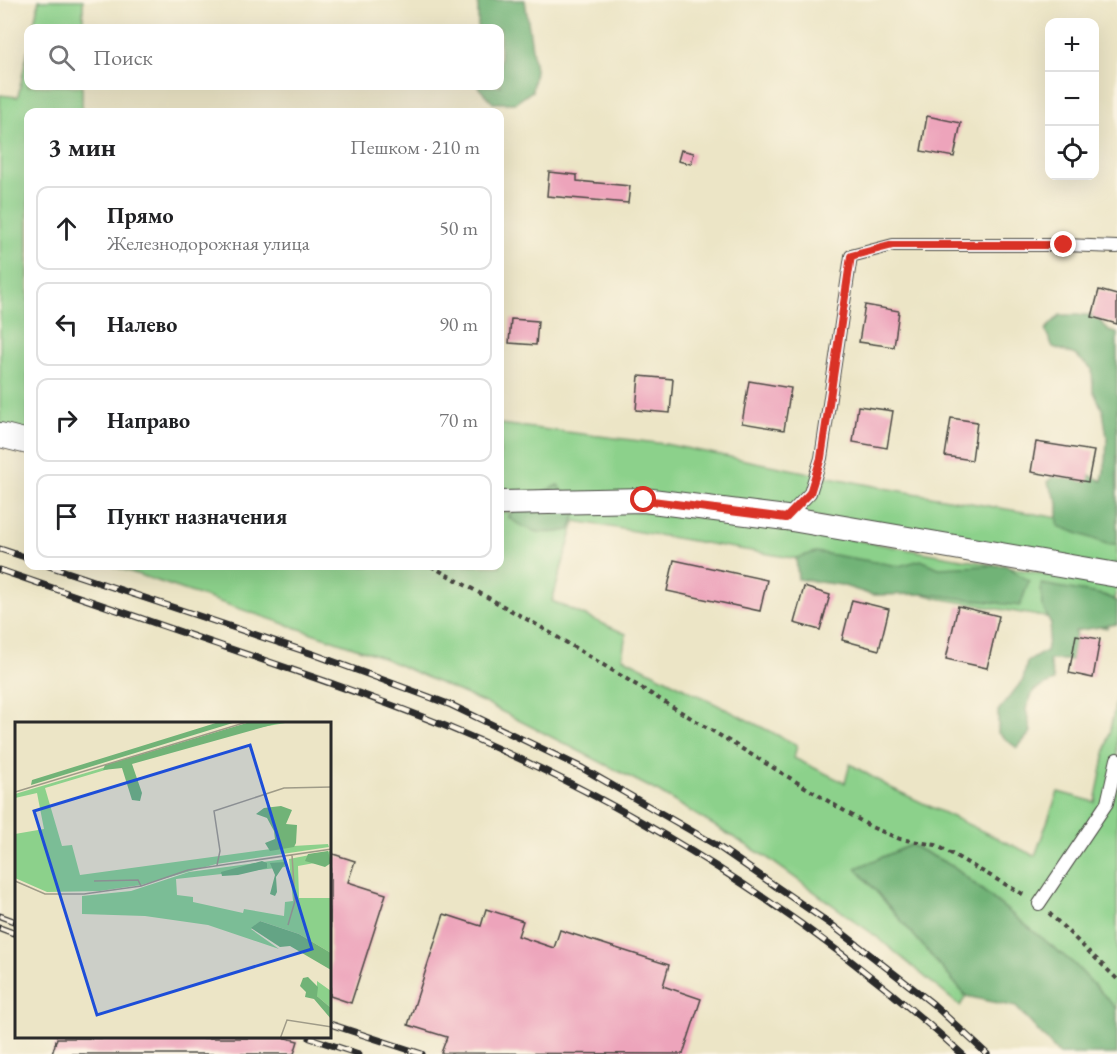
<!DOCTYPE html>
<html lang="ru">
<head>
<meta charset="utf-8">
<style>
	body { margin:0; font-family:"EB Garamond",serif; background:#f2f2f2; color:#202124 }
	.controls { position:absolute; right:18px; top:18px; display:grid; overflow:hidden; border-radius:12px; box-shadow:0 6px 24px #0002 }
	.controls button { width:54px; height:54px; display:grid; place-items:center; padding:0; border:0; border-bottom:2px solid #e0e0e0; background:#fff; color:#202124; font:30px sans-serif }
	.stop { position:absolute; width:18px; height:18px; margin:-14px; border:4px solid #d93025; border-radius:50%; background:#fff }
	.stop.end { background:#d93025; border-color:#fff; box-shadow:0 2px 6px #0008 }
	.list { margin:0; padding:0; list-style:none }
	h2 { display:flex; justify-content:space-between; align-items:center; height:78px; margin:0; padding:0 24px; font-size:26px }
	h2 small { font-size:20px; font-weight:400; color:#757577 }
	.list li { display:grid; grid-template-columns:39px 1fr auto; gap:18px; align-items:center; box-sizing:border-box; height:84px; margin:0 12px 12px; padding:0 12px; border:2px solid #e0e0e0; border-radius:12px }
	.list b { display:block; font-size:22px; white-space:nowrap }
	.list p { margin:0; font-size:20px; white-space:nowrap; color:#757577 }
	.list em { font-size:20px; font-style:normal; color:#757577 }
	.icon { flex:none; width:33px; height:33px; fill:none; stroke:currentColor; stroke-width:2; stroke-linecap:round; stroke-linejoin:round }
	.map { position:relative; flex:none; width:1117px; height:1054px; overflow:hidden }
	.search { position:absolute; background:#fff; box-shadow:0 6px 24px #0002; left:24px; top:24px; width:480px; height:66px; display:flex; align-items:center; gap:15px; box-sizing:border-box; padding:0 21px; border-radius:12px; color:#757577; font-size:22px }
	.panel { position:absolute; background:#fff; box-shadow:0 6px 24px #0002; left:24px; top:108px; width:480px; height:462px; border-radius:12px }
	.map>svg:first-child { display:block }
	.green { fill:#8cd18b; stroke:#5c7e5b; stroke-width:1.5 }
	.forest { fill:#71b377; stroke:#4e6f51; stroke-width:1.5 }
	.building { fill:#eda4bb }
	.lines { fill:none; stroke-linecap:round; stroke-linejoin:round }
	.service-casing { stroke:#484742; stroke-width:14 }
	.minor-casing { stroke:#484742; stroke-width:26 }
	.path { stroke:#484742; stroke-width:4; stroke-dasharray:4.5 4.5; stroke-linecap:butt }
	.service { stroke:#fff; stroke-width:12 }
	.minor { stroke:#fff; stroke-width:24 }
	.rail-casing { stroke:#2b2b2b; stroke-width:7 }
	.rail { stroke:#fcf5e5; stroke-width:4.5; stroke-dasharray:14; stroke-linecap:butt }
	.route { stroke:#d93025; stroke-width:8 }
	.inset-road { fill:none; stroke:#9f9b88; stroke-width:1.5 }
	.view { fill:#1d4ed8; fill-opacity:0.15; stroke:#1d4ed8; stroke-width:3 }
	.inset-edge { fill:none; stroke:#2b2b2b; stroke-width:3 }
</style>
</head>
<body>
<div class="map">
<svg width="1117" height="1054" viewBox="0 0 1117 1054">
	<rect width="100%" height="100%" fill="#fcf5e5"/>
	<filter id="ink" filterUnits="userSpaceOnUse"><feTurbulence type="fractalNoise" baseFrequency=".0167" numOctaves="2"/><feDisplacementMap in="SourceGraphic" scale="12" xChannelSelector="R" yChannelSelector="G"/><feConvolveMatrix kernelMatrix="1 2 1 2 8 2 1 2 1" color-interpolation-filters="sRGB"/></filter>
	<filter id="wash" filterUnits="userSpaceOnUse"><feTurbulence type="fractalNoise" baseFrequency=".008" numOctaves="4" result="noise"/><feDisplacementMap in="SourceGraphic" scale="24" xChannelSelector="R" yChannelSelector="G"/><feGaussianBlur stdDeviation="1.35" result="paint"/><feColorMatrix in="noise" values="0 0 0 0 0 0 0 0 0 0 0 0 0 0 0 0 0 1.4 0 .05"/><feComposite in="paint" operator="in"/></filter>
	<g filter="url(#wash)">
		<rect width="100%" height="100%" fill="#ece5c6"/>
		<path class="green" d="M39 0H83V28H33Z
			M28 49V86H82V112H28V436L0 428V95L18 97Z
			M500 424 665 444 884 488 1117 528V568L785 512 500 498Z
			M646 511 783 527 1117 587 1107 628 937 598 804 560 575 521 552 601 626 634 622 657 797 745 794 758 845 783 850 764 891 788 1035 856 1058 792 1095 802 1117 696V1009L1074 964 952 866 911 845 857 868 966 996 960 1006 877 937 766 857 657 791 487 704 374 654 113 566H500V512Z"/>
		<path class="forest" d="M478 0H525L535 70 532 91 515 103H493L478 87V86H500V28H478Z
			M1060 315H1095L1109 331 1117 333V544H1107L1058 526V502L1047 482 1063 468 1083 472 1102 481 1106 460 1107 437 1103 411 1093 390 1092 369 1075 355 1053 347 1045 330Z
			M558 485 577 510 570 530C543 535 530 534 508 517L522 501Z
			M816 552 899 566 921 560 939 568 1005 565 1029 581 1020 606 928 594 872 595 841 585 798 579 796 558Z
			M1041 584 1104 595 1117 601V624L1075 631 1079 652 1071 660H1049L1054 681 1034 690 1026 709 1031 732 1017 748 998 733V711L1023 680 1027 662 1046 651 1051 624 1042 605Z
			M911 845 952 866 1074 964 1117 1009V1054H1059L1016 1007 966 996 856 868Z"/>
		<g id="blocks">
			<path class="building" d="M927 116 961 123 954 157 921 151Z
				M681 150 694 153 691 164 678 161Z
				M549 172 577 175V181L630 186 628 203 547 196Z
				M1099 290 1117 295V324L1092 317Z
				M865 305 899 311 894 347 859 342Z
				M511 319 538 321 536 345 509 343Z
				M639 376 673 379 670 413 636 410Z
				M749 381 791 388 784 430 742 423Z
				M858 406 893 411 887 448 853 442Z
				M951 418 977 422 972 460 945 456Z
				M1036 442 1094 451 1088 482 1031 472Z
				M674 560 767 580 760 611 667 591Z
				M804 587 830 595 820 630 794 623Z
				M852 600 889 609 879 650 842 640Z
				M958 606 999 616 987 668 946 659Z
				M1076 635 1100 639 1093 678 1069 673Z
				M330 853 355 861 348 882 386 894 351 1003 330 996Z
				M486 909 523 921 518 936 554 948 560 930 669 965 663 986 701 999 683 1054 441 1053 447 1037 408 1025 444 914 481 926Z
				M57 1038H286L298 1041 294 1054H52Z"/>
		</g>
	</g>
	<g filter="url(#ink)">
		<use href="#blocks" fill-opacity="0" stroke="#484742" stroke-width="1.5"/>
		<g class="lines">
			<defs>
				<path id="service" d="M786 518 810 493 821 458 851 256 893 245H1064L1117 247
					M1039 904 1107 803 1117 759"/>
				<path id="minor" d="M0 435 28 442
					M500 503 644 500 786 518 1117 575"/>
			</defs>
			<use href="#service" class="service-casing"/>
			<use href="#minor" class="minor-casing"/>
			<path class="path" d="M431 566 539 626 871 827 900 839 936 845 1026 896
				M1049 913 1117 979"/>
			<use href="#service" class="service"/>
			<use href="#minor" class="minor"/>
			<defs>
				<path id="rail" d="M0 549 28 558
					M49 566 313 654 451 705 582 768 716 845 832 925 933 1004 987 1054
					M0 570C74 595 148 621 222 646 296 671 371 696 443 725 631 802 812 917 962 1054
					M0 916 16 922
					M0 928 16 934
					M330 1024 422 1054
					M310 1038 359 1054"/>
			</defs>
			<use href="#rail" class="rail-casing"/>
			<use href="#rail" class="rail"/>
		</g>
	</g>
	<g class="lines" filter="url(#ink)">
		<path class="route" d="M644 500 786 518 810 493 821 458 851 256 893 245H1064"/>
	</g>
	<g transform="translate(15 722)">
		<rect width="316" height="316" fill="#ece5c6"/>
		<path d="M242 0H276L214 11 30 66 47 124 57 123 65 153 278 124 313 122 314 125 201 142 126 163 85 169 32 170 0 156V112L29 107 22 71 0 76V72ZM316 129V138L283 144 284 176H316V231L284 212 245 199 236 207 264 227 193 203 130 194 67 192V174L116 169 174 150 270 137V145L161 157 162 173 178 175V180L228 191 229 187 269 194 270 180 278 179 274 137ZM302 259 316 269V286L302 274Z" fill="#8cd18b"/>
		<path d="M204 0H221L16 63 17 58ZM235 0H267L117 42 127 71 125 79 117 78 107 46 88 48 90 43ZM266 84 277 88 271 102 282 103 281 121 279 125 255 129 250 121 260 117 259 109 252 96 241 92 249 86ZM313 129 316 141 310 145 290 139 293 132ZM247 139 252 141V146L223 153 207 154 206 150ZM271 140 261 155 262 170 260 174 255 172 260 153 255 141ZM245 199 284 212 316 231V248L275 224 265 225 236 206ZM293 255 303 265 302 274 316 286V297L299 277 290 275 291 270 285 264 288 256Z" fill="#71b377"/>
		<path class="inset-road" d="M0 70 232 0M202 143 205 129 199 89 269 66 317 65M0 159 30 172H69L126 164 173 148 317 127M79 159 123 158 126 164M273 203 280 179 277 133M265 317 272 298 317 305"/>
		<path class="view" d="M235 23 297 227 82 293 19 89Z"/>
		<rect width="316" height="316" class="inset-edge"/>
	</g>
</svg>
<div class="controls">
<button>+</button>
<button>−</button>
<button><svg class="icon" aria-label="locate" viewBox="0 0 24 24"><circle cx="12" cy="12" r="6"/><path d="M12 2v4M12 18v4M2 12h4M18 12h4"/></svg></button>
</div>
<div class="stop" style="left:644px;top:500px"></div>
<div class="stop end" style="left:1064px;top:245px"></div>
<div class="search"><svg class="icon" aria-label="search" viewBox="0 0 24 24"><circle cx="10" cy="10" r="6"/><path d="M15 15l6 6"/></svg>Поиск</div>
<section class="panel">
<h2>3 мин<small>Пешком · 210 m</small></h2>
<ul class="list">
<li><svg class="icon" aria-label="ahead" viewBox="0 0 24 24"><path d="M12 20V5M6 11l6-6 6 6"/></svg><div><b>Прямо</b><p>Железнодорожная улица</p></div><em>50 m</em></li>
<li><svg class="icon" aria-label="left" viewBox="0 0 24 24"><path d="M17 20v-9H6M10 6l-5 5 5 5"/></svg><div><b>Налево</b></div><em>90 m</em></li>
<li><svg class="icon" aria-label="right" viewBox="0 0 24 24"><path d="M7 20v-9h11M14 6l5 5-5 5"/></svg><div><b>Направо</b></div><em>70 m</em></li>
<li><svg class="icon" aria-label="arrive" viewBox="0 0 24 24"><path d="M6 21V4h12l-3 4 3 4H6"/></svg><div><b>Пункт назначения</b></div></li>
</ul>
</section>
</div>
</body>
</html>
